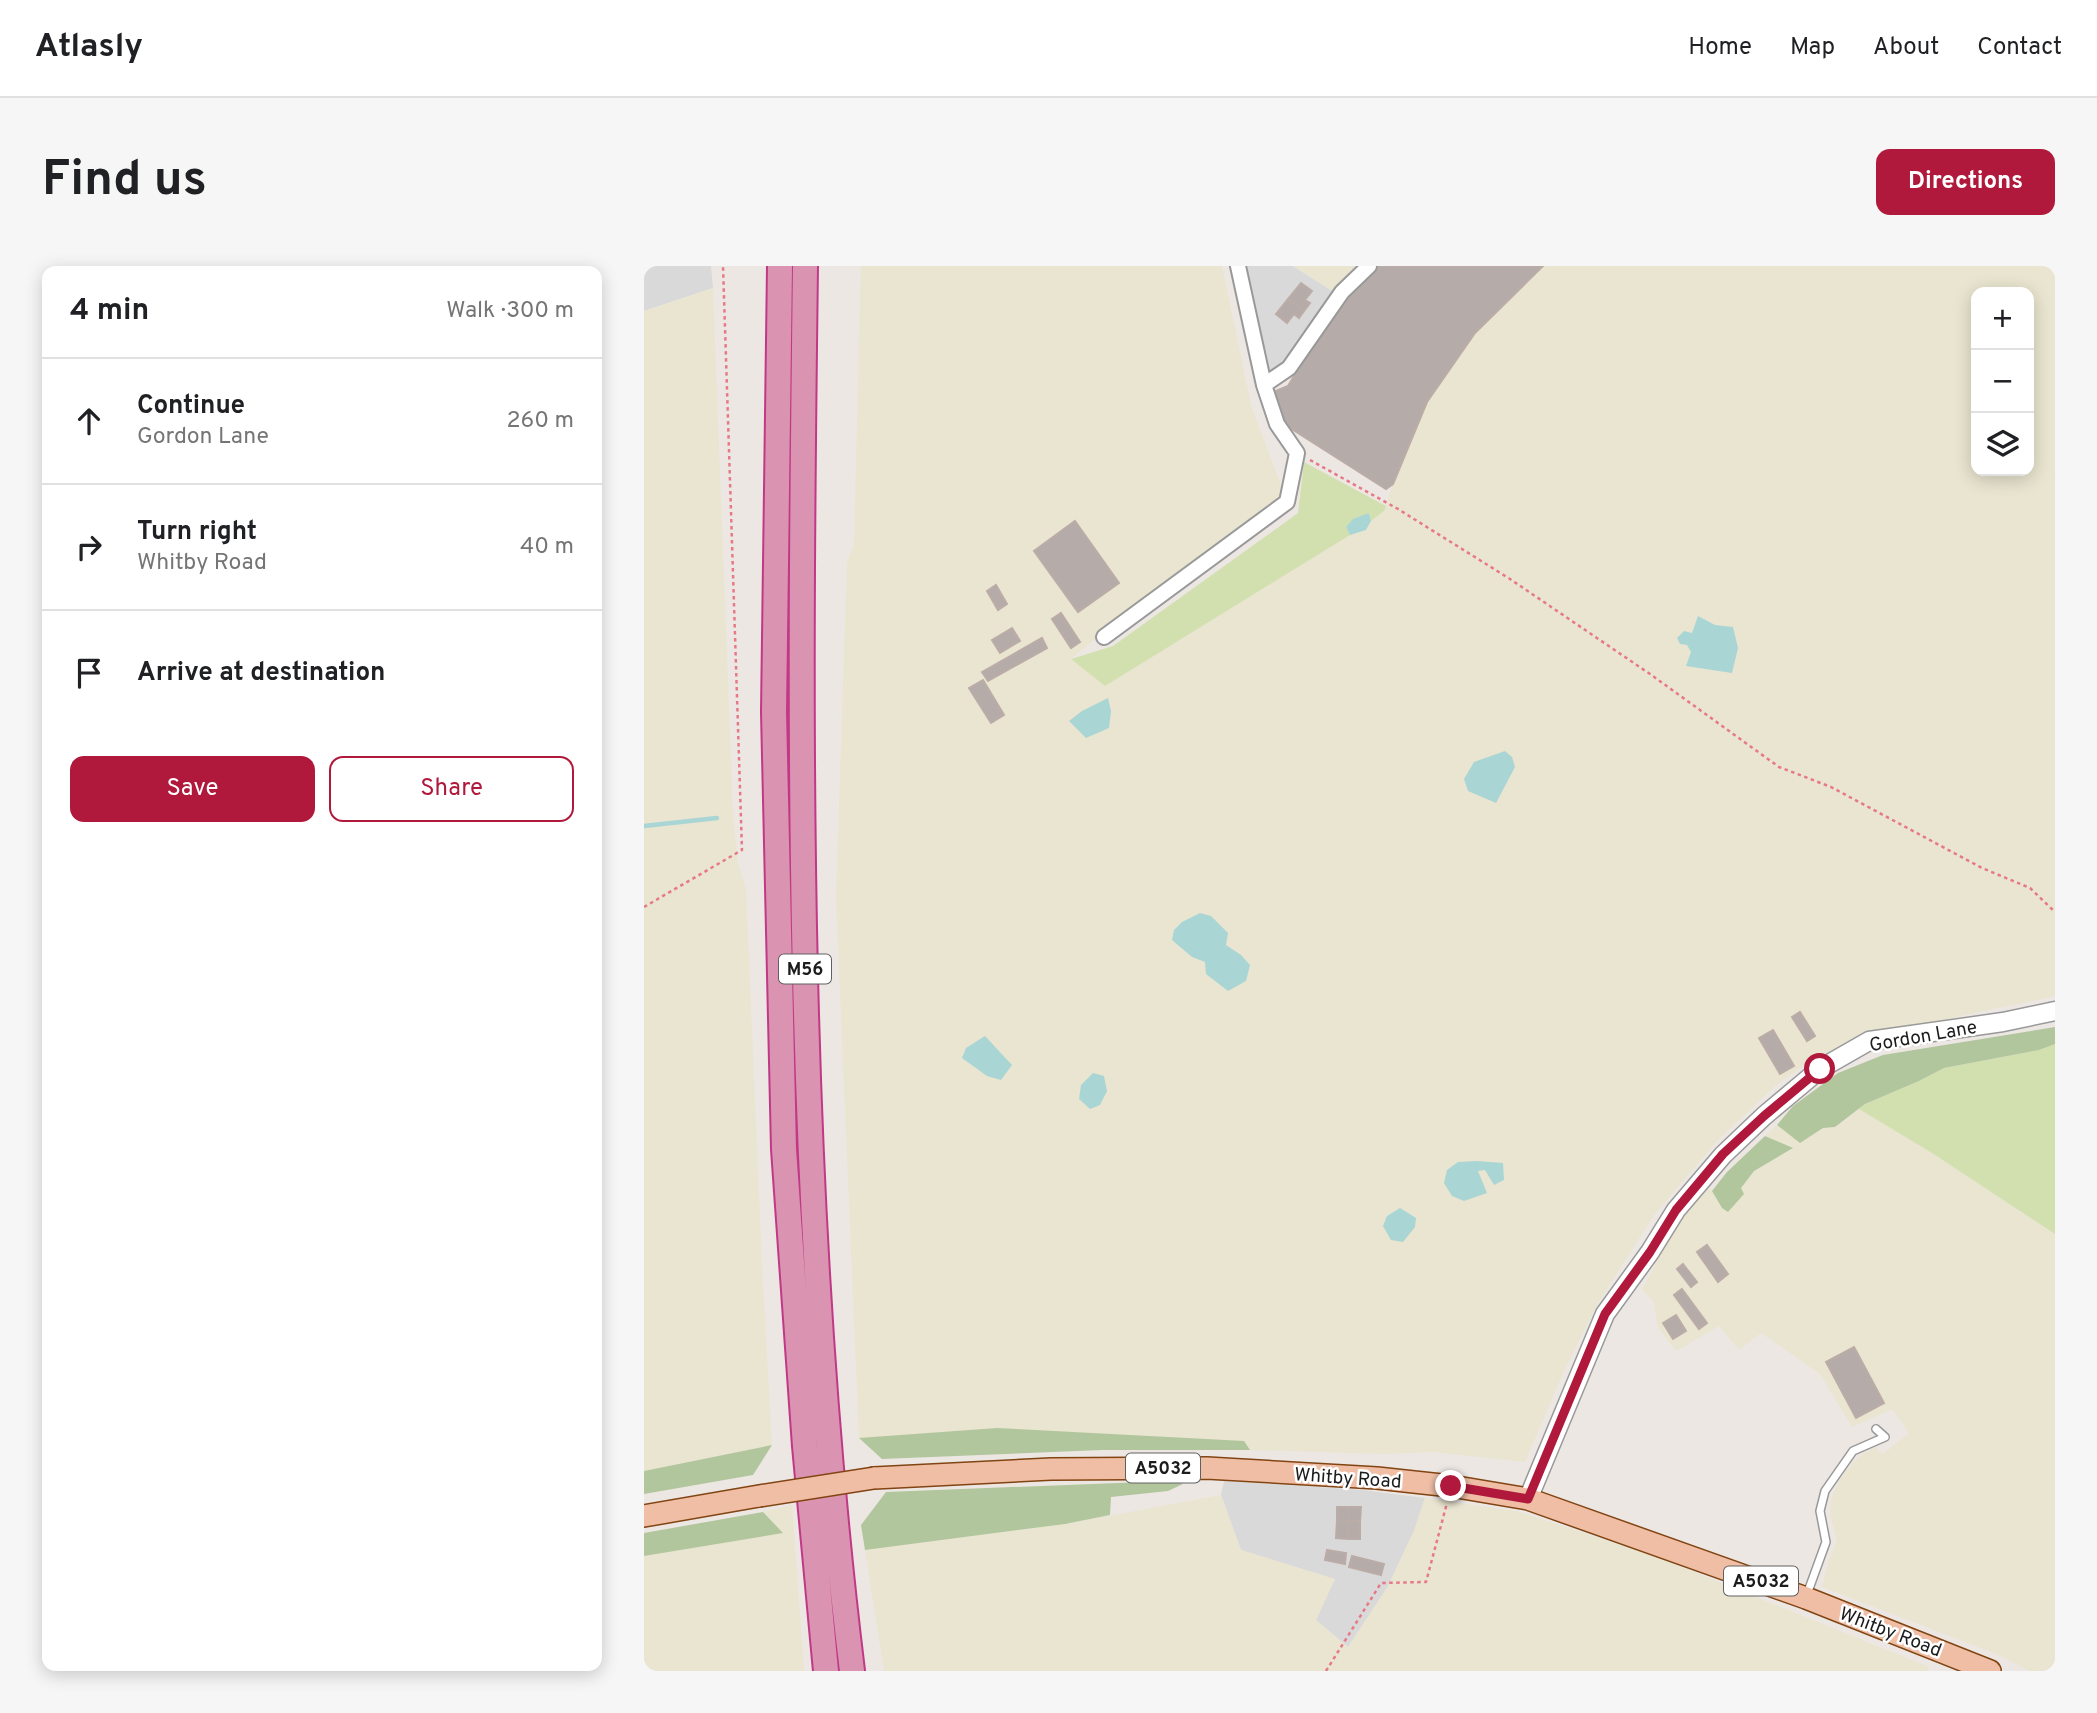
<!DOCTYPE html>
<html lang="en">
<head>
<meta charset="utf-8">
<style>
	body { margin:0; font-family:Overpass,sans-serif; background:#f6f6f6; color:#202124 }
	.controls { position:absolute; right:21px; top:21px; display:grid; overflow:hidden; border-radius:14px; box-shadow:0 4px 18px #0003 }
	.controls button { width:63px; height:63px; display:grid; place-items:center; padding:0; border:0; border-bottom:2px solid #e0e0e0; background:#fff; color:#202124; font:35px sans-serif }
	.stop { position:absolute; width:21px; height:21px; margin:-16px; border:5px solid #b0193b; border-radius:50%; background:#fff }
	.stop.end { background:#b0193b; border-color:#fff; box-shadow:0 2px 7px #0008 }
	.list { margin:0; padding:0; list-style:none }
	h2 { display:flex; justify-content:space-between; align-items:center; height:91px; margin:0; padding:0 28px; font-size:30px }
	h2 small { font-size:23px; font-weight:400; color:#757577 }
	.list li { display:grid; grid-template-columns:46px 1fr auto; gap:21px; align-items:center; box-sizing:border-box; height:126px; padding:0 28px; border-top:2px solid #e0e0e0 }
	.list b { display:block; font-size:26px; white-space:nowrap }
	.list p { margin:0; font-size:23px; white-space:nowrap; color:#757577 }
	.list em { font-size:23px; font-style:normal; color:#757577 }
	.actions { display:flex; gap:14px; padding:21px 28px }
	.actions a { flex:1; padding:16px 0; border:2px solid #b0193b; border-radius:14px; text-align:center; font-size:24px; color:#b0193b }
	.actions .main { background:#b0193b; color:#fff }
	.icon { flex:none; width:38px; height:38px; fill:none; stroke:currentColor; stroke-width:2; stroke-linecap:round; stroke-linejoin:round }
	.map { position:relative; flex:none; width:1411px; height:1405px; overflow:hidden; border-radius:14px }
	header { display:flex; align-items:center; gap:42px; box-sizing:border-box; height:98px; padding:0 35px; background:#fff; border-bottom:2px solid #e0e0e0 }
	header strong { font-size:33px }
	nav { display:flex; gap:38px; margin-inline-start:auto; font-size:24px }
	.intro { display:flex; align-items:center; justify-content:space-between; box-sizing:border-box; height:168px; padding:0 42px }
	h1 { margin:0; font-size:49px }
	.button { padding:18px 32px; border-radius:14px; background:#b0193b; color:#fff; font-size:24px; font-weight:700 }
	main { display:flex; gap:42px; padding:0 42px }
	aside { flex:1; background:#fff; border-radius:14px; box-shadow:0 4px 18px #0003 }
	.map>svg:first-child { display:block }
	.residential { fill:#dad9d9 }
	.farmland { fill:#e9e5d0; fill-rule:evenodd }
	.grass { fill:#d2e0af }
	.forest { fill:#b2c69d }
	.water { fill:#a9d5d5 }
	.lines { fill:none; stroke-linecap:round; stroke-linejoin:round }
	.stream { stroke:#a9d5d5; stroke-width:4.5 }
	.building { fill:#b5aca9; stroke:#bcaca7; stroke-width:2 }
	.service-casing { stroke:#999; stroke-width:10 }
	.minor-casing { stroke:#999; stroke-width:18 }
	.tertiary-casing { stroke:#999; stroke-width:21 }
	.primary-casing { stroke:#824412; stroke-width:24 }
	.motorway-casing { stroke:#c13986; stroke-width:28 }
	.path { stroke:#e77986; stroke-width:2.5; stroke-dasharray:3.5 3.5; stroke-linecap:butt }
	.service { stroke:#fff; stroke-width:7 }
	.minor { stroke:#fff; stroke-width:14 }
	.tertiary { stroke:#fff; stroke-width:18 }
	.primary { stroke:#efbea5; stroke-width:21 }
	.motorway { stroke:#da94b1; stroke-width:24 }
	.primary-bridge-casing { stroke:#824412; stroke-width:24; stroke-linecap:butt }
	.primary-bridge { stroke:#efbea5; stroke-width:21 }
	.route { stroke:#b0193b; stroke-width:9 }
	.labels { text-anchor:middle; stroke-width:5; stroke-linejoin:round; paint-order:stroke }
	.shield { fill:#fff; stroke:#606060; stroke-width:2 }
	.shield-label { font-size:18px; font-weight:bold; fill:#1c1c1c }
	.street-label { font-size:19px; fill:#1c1c1c; stroke:#fff }
</style>
</head>
<body>
<header>
<strong>Atlasly</strong>
<nav><a>Home</a><a>Map</a><a>About</a><a>Contact</a></nav>
</header>
<div class="intro"><h1>Find us</h1><a class="button">Directions</a></div>
<main>
<aside>
<h2>4 min<small>Walk · 300 m</small></h2>
<ul class="list">
<li><svg class="icon" aria-label="ahead" viewBox="0 0 24 24"><path d="M12 20V5M6 11l6-6 6 6"/></svg><div><b>Continue</b><p>Gordon Lane</p></div><em>260 m</em></li>
<li><svg class="icon" aria-label="right" viewBox="0 0 24 24"><path d="M7 20v-9h11M14 6l5 5-5 5"/></svg><div><b>Turn right</b><p>Whitby Road</p></div><em>40 m</em></li>
<li><svg class="icon" aria-label="arrive" viewBox="0 0 24 24"><path d="M6 21V4h12l-3 4 3 4H6"/></svg><div><b>Arrive at destination</b></div></li>
</ul>
<div class="actions"><a class="main">Save</a><a>Share</a></div>
</aside>
<div class="map">
<svg width="1411" height="1405" viewBox="0 0 1411 1405">
	<rect width="100%" height="100%" fill="#ece7e3"/>
	<path class="residential" d="M0 0H67L69 22 0 45Z
		M603 0H649L690 26 640 99 623 107Z
		M580 1215 719 1224 781 1232 770 1265 743 1322 704 1381 672 1354 690 1313 597 1284 577 1229Z"/>
	<path class="farmland" d="M217 0H578L607 139 639 225 631 238 508 325 427 393 461 420 706 269 722 264 727 255 740 245 749 218 783 136 831 67 899 0H1411V730L1209 773 1162 798 1131 820 1073 875 1010 949 954 1037 920 1105 881 1196 789 1186 740 1188 606 1184 600 1175 215 1172 192 632 203 297 210 278ZM1332 26H1385V205H1332Z
		M649 0H711L690 26Z
		M69 22 89 548 94 597 102 623 118 999 128 1179 0 1205V45Z
		M1215 843 1288 887 1411 968V1405H1386L1350 1387 1178 1321 1184 1296 1193 1275 1186 1248 1187 1233 1197 1212 1211 1194 1224 1185 1232 1181 1239 1188 1265 1167 1248 1143 1208 1161 1176 1108 1117 1067 1095 1084 1075 1060 1032 1085 1014 1061 1009 1035 998 1024 1022 978 1062 918 1068 925 1078 942 1110 905 1148 883 1121 870 1133 859 1157 877 1179 862 1192 861Z
		M577 1229 597 1284 691 1313 672 1354 704 1381 743 1322 770 1265 781 1232 872 1245 1011 1290 1285 1401 1284 1405H240L221 1284 421 1258Z
		M148 1239 160 1405H0V1290L139 1267 119 1246Z"/>
	<path class="grass" d="M660 196 742 240 740 245 727 255 725 247 702 261 706 269 461 420 427 393 469 380 654 247Z
		M1411 778V968L1288 887 1215 843 1221 838 1275 815 1300 802 1395 784Z"/>
	<path class="forest" d="M1411 761V778L1395 784 1300 802 1275 815 1221 838 1191 861 1179 862 1156 877 1133 859 1149 840 1194 807 1239 789Z
		M1121 870 1149 882 1110 905 1097 922 1100 928 1084 946 1078 942 1068 925 1083 906Z
		M353 1162 600 1175 606 1184H458L238 1193 215 1172Z
		M128 1179 109 1209 0 1228V1205Z
		M525 1215 539 1218 524 1225 467 1231 466 1249 421 1258 221 1284 217 1259 242 1226Z
		M119 1246 139 1267 0 1290V1267Z"/>
	<path class="water" d="M725 247 727 255 722 264 706 269 702 261 709 253Z
		M1054 350 1071 359 1089 361 1094 382 1088 407 1042 400 1047 386 1043 379 1036 378 1033 372 1040 365 1048 367Z
		M464 432 467 445 465 462 442 472 425 455 438 445Z
		M861 485 868 491 871 501 852 537 824 525 820 513 830 496Z
		M556 647 567 650 584 667 582 679 597 689 606 699 602 715 584 725 562 708 561 696 548 691 528 674 530 664 538 656Z
		M341 770 368 799 357 814 343 810 318 792 322 782Z
		M449 807 460 810 463 825 456 839 446 843 435 833 437 819Z
		M833 895 859 897 860 914 850 919 841 904 834 905 843 927 820 935 808 930 800 917 803 904 814 896Z
		M756 942 772 952 771 961 759 976 747 974 739 960 743 950Z"/>
	<g class="lines">
		<path class="stream" d="M0 560 73 552"/>
	</g>
	<path class="building" d="M735 0H899L831 67 783 136 749 218 742 223 640 158 629 126 644 120 659 95 705 32Z
		M657 17 668 25 661 34 666 37 660 45 644 33Z
		M644 33 660 45 655 52 650 48 643 57 632 48Z
		M431 255 475 317 434 346 390 285Z
		M352 319 363 338 354 344 343 325Z
		M417 347 436 376 427 382 408 353Z
		M368 362 376 375 356 387 348 374Z
		M398 372 403 382 344 415 338 406Z
		M339 414 360 449 347 457 325 422Z
		M1156 746 1171 770 1163 775 1148 751Z
		M1129 764 1150 800 1136 808 1115 772Z
		M1063 979 1084 1008 1074 1016 1053 986Z
		M1039 998 1053 1016 1047 1021 1033 1003Z
		M1038 1023 1063 1057 1055 1063 1030 1029Z
		M1032 1049 1042 1065 1029 1073 1019 1057Z
		M1210 1081 1240 1137 1212 1152 1182 1096Z
		M693 1241H705V1255L693 1254Z
		M705 1241H717L716 1255H705Z
		M693 1254 705 1255 704 1273 692 1272Z
		M705 1255H716V1273H704Z
		M683 1284 702 1287 701 1298 681 1294Z
		M708 1290 740 1298 737 1309 705 1301Z"/>
	<g class="lines">
		<defs>
			<path id="service" d="M1162 1331 1182 1276 1176 1245 1181 1225 1209 1185 1241 1171 1232 1163"/>
			<path id="minor" d="M594 0 620 119 645 102 698 26 725 0
				M460 371 643 236 653 187 633 158 620 119"/>
			<path id="tertiary" d="M884 1233 961 1048 1006 986 1032 944 1079 889 1120 850 1176 803 1225 775 1359 756 1411 745"/>
			<path id="primary" d="M230 1212 407 1203 563 1202 733 1212 807 1220 884 1233 1162 1332 1346 1405
				M0 1250 115 1230"/>
			<path id="motorway" d="M136 0 130 446 140 883 161 1180 182 1405
				M161 0C155 469 151 939 208 1405"/>
		</defs>
		<use href="#service" class="service-casing"/>
		<use href="#minor" class="minor-casing"/>
		<use href="#tertiary" class="tertiary-casing"/>
		<use href="#primary" class="primary-casing"/>
		<use href="#motorway" class="motorway-casing"/>
		<path class="path" d="M666 194 754 243 866 313 1006 408 1135 501 1187 521 1338 602 1386 622 1411 646
			M0 641 98 584 79 0
			M682 1405 737 1317 782 1316 803 1237"/>
		<use href="#service" class="service"/>
		<use href="#minor" class="minor"/>
		<use href="#tertiary" class="tertiary"/>
		<use href="#primary" class="primary"/>
		<use href="#motorway" class="motorway"/>
		<defs>
			<path id="primary-bridge" d="M115 1230 230 1212"/>
		</defs>
		<use href="#primary-bridge" class="primary-bridge-casing"/>
		<use href="#primary-bridge" class="primary-bridge"/>
	</g>
	<g class="lines">
		<path class="route" d="M807 1220 884 1233 961 1048 1006 986 1032 944 1079 888 1120 850 1176 803"/>
	</g>
	<g class="labels">
		<g class="shield">
			<rect x="135" y="688.5" width="52" height="29" rx="5"/>
			<rect x="482" y="1187.5" width="74" height="29" rx="5"/>
			<rect x="1080" y="1300.5" width="74" height="29" rx="5"/>
		</g>
		<g class="shield-label">
			<text x="161" y="709">M56</text>
			<text x="519" y="1208">A5032</text>
			<text x="1117" y="1321">A5032</text>
		</g>
		<g class="street-label">
			<text transform="translate(1279 769) rotate(-10)" y="7">Gordon Lane</text>
			<text transform="translate(704 1211) rotate(4)" y="7">Whitby Road</text>
			<text transform="translate(1247 1365) rotate(21)" y="7">Whitby Road</text>
		</g>
	</g>
</svg>
<div class="controls">
<button>+</button>
<button>−</button>
<button><svg class="icon" aria-label="layers" viewBox="0 0 24 24"><path d="M12 4l9 5-9 5-9-5zM3 14l9 5 9-5"/></svg></button>
</div>
<div class="stop" style="left:1176px;top:803px"></div>
<div class="stop end" style="left:807px;top:1220px"></div>
</div>
</main>
</body>
</html>
